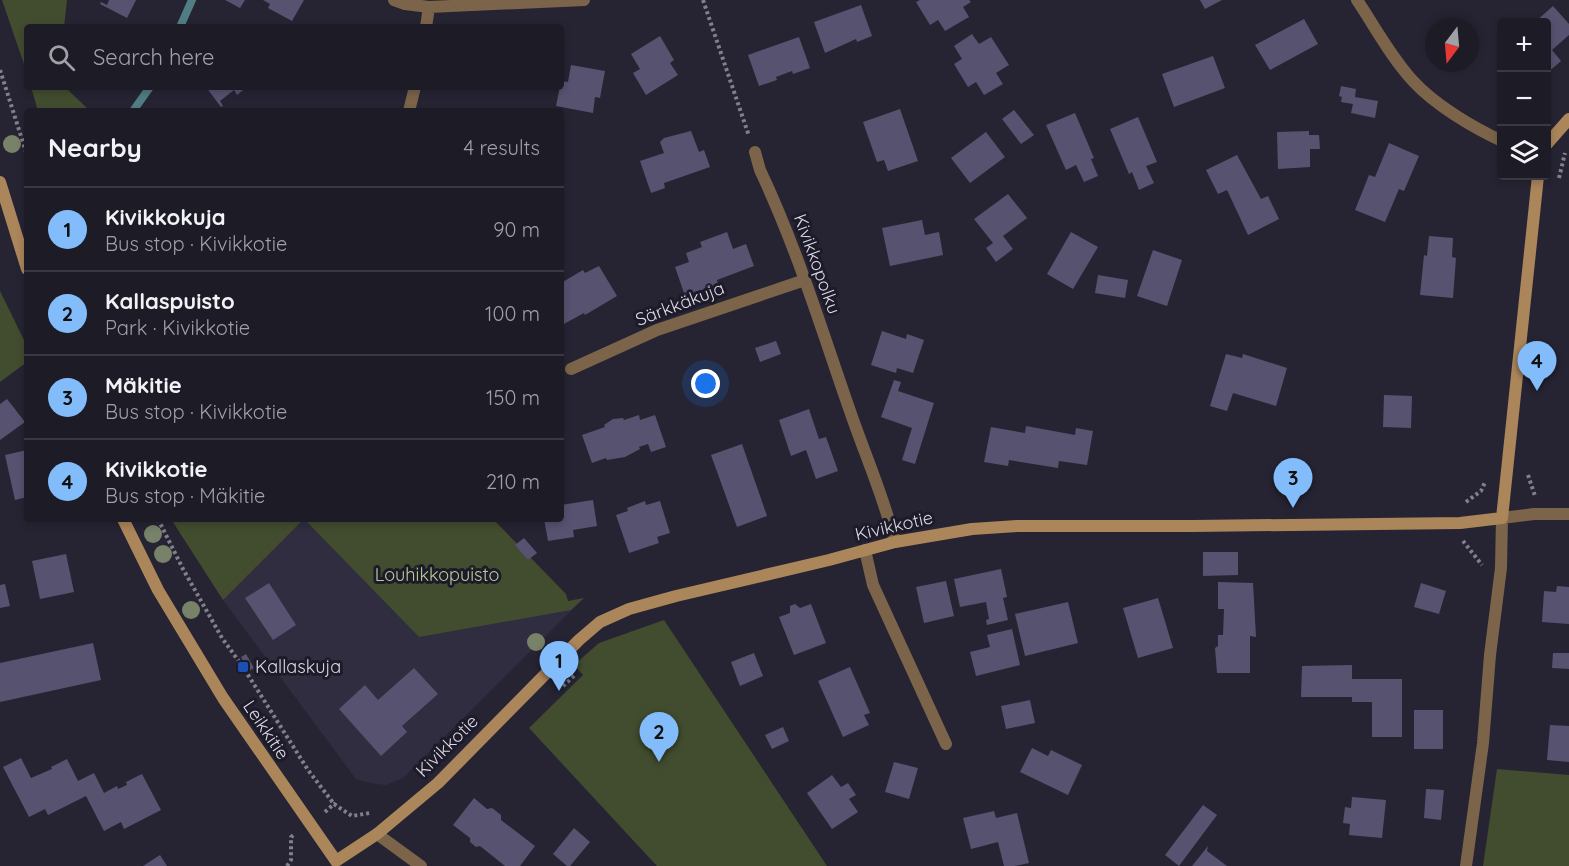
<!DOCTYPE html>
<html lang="en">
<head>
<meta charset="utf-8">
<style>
	body { margin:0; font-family:Quicksand,sans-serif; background:#25242e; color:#f1f3f6 }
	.controls { position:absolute; right:18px; top:18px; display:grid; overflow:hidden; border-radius:6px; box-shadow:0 3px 9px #0003 }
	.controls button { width:54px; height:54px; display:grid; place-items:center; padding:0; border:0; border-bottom:2px solid #3a3943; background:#1c1b26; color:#f1f3f6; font:30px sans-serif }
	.compass { position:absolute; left:1425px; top:18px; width:54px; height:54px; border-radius:50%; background:#1c1b26; box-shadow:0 3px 9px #0003; rotate:196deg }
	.you { position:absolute; left:706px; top:384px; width:21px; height:21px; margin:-15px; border:4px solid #fff; border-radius:50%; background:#1a73e8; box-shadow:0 0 0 9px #1a73e833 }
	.badge { display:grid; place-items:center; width:39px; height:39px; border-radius:50%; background:#83bcfb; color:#111; font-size:20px; font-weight:700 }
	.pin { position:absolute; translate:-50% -50px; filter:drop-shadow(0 2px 3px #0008) }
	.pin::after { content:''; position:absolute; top:32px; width:21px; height:18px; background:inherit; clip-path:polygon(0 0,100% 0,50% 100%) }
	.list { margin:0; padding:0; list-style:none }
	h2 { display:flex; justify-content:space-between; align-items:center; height:78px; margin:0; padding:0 24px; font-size:26px }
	h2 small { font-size:20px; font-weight:400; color:#a0a1a7 }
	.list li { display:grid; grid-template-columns:39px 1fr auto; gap:18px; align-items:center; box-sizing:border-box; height:84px; padding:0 24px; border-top:2px solid #3a3943 }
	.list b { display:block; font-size:22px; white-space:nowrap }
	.list p { margin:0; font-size:20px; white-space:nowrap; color:#a0a1a7 }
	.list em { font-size:20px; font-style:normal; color:#a0a1a7 }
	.icon { flex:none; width:33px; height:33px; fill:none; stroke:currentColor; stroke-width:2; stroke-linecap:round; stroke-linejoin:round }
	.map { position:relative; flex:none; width:1569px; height:866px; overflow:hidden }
	.search { position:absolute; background:#1c1b26; box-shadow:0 3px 9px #0003; left:24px; top:24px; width:540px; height:66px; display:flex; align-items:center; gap:15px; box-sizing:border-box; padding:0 21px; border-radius:6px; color:#a0a1a7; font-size:22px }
	.panel { position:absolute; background:#1c1b26; box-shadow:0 3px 9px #0003; left:24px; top:108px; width:540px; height:414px; border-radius:6px }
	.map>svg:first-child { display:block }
	.built { fill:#302d41 }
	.green { fill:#424d2f }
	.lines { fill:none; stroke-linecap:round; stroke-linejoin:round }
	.stream { stroke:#517d84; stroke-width:8 }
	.building { fill:#575270 }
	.path { stroke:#81808c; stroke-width:4; stroke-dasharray:3 3; stroke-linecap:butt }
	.street { stroke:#7b6449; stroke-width:12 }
	.secondary { stroke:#ac865b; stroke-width:12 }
	.tree { fill:#778269 }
	.transit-dot { fill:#1a4fb4; stroke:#1d1a29; stroke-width:2 }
	.labels { text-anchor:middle; stroke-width:6; stroke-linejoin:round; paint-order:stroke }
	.street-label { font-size:18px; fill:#dad9e3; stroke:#1d1a29 }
	.park-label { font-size:18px; fill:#b9ce95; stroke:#1d1a29 }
	.poi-label { font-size:18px; fill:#dad9e3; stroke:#1d1a29; text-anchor:start }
</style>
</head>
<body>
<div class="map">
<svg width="1569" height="866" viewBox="0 0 1569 866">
	<rect width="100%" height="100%" fill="#262433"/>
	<path class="built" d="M304 519 419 637 505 615 584 598 403 778 386 785 370 783 356 779 223 600Z"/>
	<path class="green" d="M2 0H67L64 27H27V73Z
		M31 87H65L90 111H38Z
		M0 291 27 346V362L0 382Z
		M171 519H493L566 594 568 601 584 598 571 610 419 637 304 519 223 600Z
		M664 620 827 866H657L529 728 583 675 574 665 599 643Z
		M1497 769 1569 775V866H1483Z"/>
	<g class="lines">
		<path class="stream" d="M180 27 192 0
			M133 111 150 87"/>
	</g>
	<path class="building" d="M109 0H136L127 18 100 4 101 2 107 5Z
		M225 0H245L240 8Z
		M263 0H304L292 21 268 8 270 4Z
		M920 0H969L971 2 963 7 969 17 945 31 938 20 930 25 916 2Z
		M1200 0H1222L1205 9Z
		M861 5 872 36 857 42 856 39 825 53 814 22Z
		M1553 6 1569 24V35L1552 50 1561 61 1546 74V22H1535Z
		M1304 19 1318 44 1270 70 1255 45Z
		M972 34 979 44 991 37 1009 65 996 73 1003 84 984 95 976 82 968 87 954 64 962 59 954 46Z
		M660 36 674 60 670 63 678 75 646 95 633 73 640 69 631 54Z
		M799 37 810 68 793 74 792 71 776 77 777 80 759 86 748 55Z
		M1213 56 1225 88 1174 107 1162 74Z
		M571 65 605 71 600 98 595 97 593 113 556 106 561 81 568 82Z
		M1341 86 1356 89 1355 97 1378 101 1375 118 1351 113 1353 104 1341 102 1342 97 1339 96Z
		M206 87H247L237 95 234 90 220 101 223 106 221 107Z
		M900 109 918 161 888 171 884 160 877 162 863 122Z
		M1014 110 1034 135 1021 144 1002 119Z
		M1075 113 1094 158 1091 159 1098 176 1084 182 1076 165 1066 170 1046 125Z
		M1138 117 1157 162 1146 166 1154 183 1139 190 1132 172 1129 174 1110 129Z
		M691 131 699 152 704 150 710 167 664 183 665 188 651 193 640 161 664 153 660 142 664 138Z
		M1309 131V135H1319L1320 149H1310V167L1278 169 1277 132Z
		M986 132 1005 157 970 183 951 158Z
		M1389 143 1419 156 1404 191 1399 189 1385 222 1355 210 1369 175 1375 177Z
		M1237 155 1261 199 1268 196 1279 219 1248 235 1227 190 1218 194 1206 170Z
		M1008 194 1027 218 1003 236 1013 249 996 262 986 248 993 243 974 219Z
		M922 220 925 235 939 232 943 255 890 266 882 228Z
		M727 232 733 249 746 244 754 266 717 280 718 284 685 296 675 267 689 262 686 253 702 247 700 242Z
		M1071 232 1098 247 1073 289 1047 274Z
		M1429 236 1453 238 1452 257 1456 258 1453 298 1420 295 1424 255 1427 256Z
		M1153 250 1182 260 1167 306 1137 296Z
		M599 266 617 296 585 315 584 313 562 325 561 283 583 270 585 273Z
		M1098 275 1128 280 1125 298 1095 293Z
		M882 331 906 339 907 334 924 340 913 373 897 368 896 373 871 365Z
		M776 341 781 354 760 362 755 348Z
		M1226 354 1242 358 1243 354 1287 368 1276 406 1233 393 1227 411 1210 406Z
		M894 380 901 382 898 391 934 403 915 464 902 460 912 428 881 417Z
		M1384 395 1412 396 1411 428 1383 427Z
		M7 399 25 422 0 440V404Z
		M809 409 819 439 826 437 838 471 816 479 806 450 791 456 779 420Z
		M639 415 640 420 655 415 666 447 651 452 648 444 639 447 640 449 625 457 607 460 606 458 592 463 582 435 605 427 604 425 613 419 623 418 624 420Z
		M1026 426 1075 435 1076 428 1093 431 1087 465 1059 461 1058 468 1009 460 1008 466 984 462 991 427 1025 433Z
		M742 444 767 516 737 527 711 455Z
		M27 450V497L15 500 5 455Z
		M593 500 597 526 573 530 574 537 548 541 544 519H561V505Z
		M645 501 646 505 660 501 670 533 657 537 659 543 629 553 616 515 628 511 627 508Z
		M524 538 537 553 528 560 515 545Z
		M1203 552H1238V575L1203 576Z
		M66 554 74 592 40 599 32 561Z
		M1001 569 1007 597 1003 598 1008 620 987 625 986 620 989 619 986 602 960 607 954 579Z
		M946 581 954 616 924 623 916 587Z
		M1218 582 1253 583 1256 637 1250 636V673H1217L1215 648 1218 646V635H1223L1224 609H1218Z
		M269 583 296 625 273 640 245 598Z
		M1421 583 1446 591 1439 614 1414 607Z
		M5 584 10 606 0 608V585Z
		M1557 586 1569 587V624L1542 622 1544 591 1556 592Z
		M1158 598 1173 648 1138 658 1123 608Z
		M1068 602 1078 643 1025 656 1015 614Z
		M795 604 800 608 811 604 826 643 794 655 779 617 790 613V606Z
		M1012 629 1020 665 976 676 970 652 990 647 987 635Z
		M93 643 101 680 0 702V663Z
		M754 653 763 676 740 686 731 662Z
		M1553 653H1569V669L1552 668Z
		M246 654 254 668 249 671 241 657Z
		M1352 665V679H1402V737H1372V702H1352V697H1301L1302 666Z
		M850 667 870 713 864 715 869 725 843 737 818 681Z
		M414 668 438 694 402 726 407 732 381 756 339 709 365 685 378 700Z
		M1030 700 1035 723 1006 729 1001 706Z
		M1414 710H1443V749H1414Z
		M1550 725 1569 726V762L1547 760Z
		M783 727 789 741 772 749 765 735Z
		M1032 748 1048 756 1051 750 1082 765 1068 795 1020 772Z
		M21 758 31 778 52 769 51 767 67 759 78 781 94 773 104 793 117 786 118 789 127 785 126 782 142 774 161 810 124 829 121 822 104 831 86 796 48 815 45 809 29 817 3 767Z
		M894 762 918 768 909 799 885 792Z
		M832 775 841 787 848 783 856 795 849 799 858 812 832 829 807 793Z
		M1426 789 1444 790 1441 820 1424 818Z
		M1352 797 1386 800 1382 838 1349 835 1350 824 1343 823 1345 807 1351 808Z
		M474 798 487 809 492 808 501 815V820L535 846 520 866H505L480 846 476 847 470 842V838L453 825Z
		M1203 805 1217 815 1179 866 1165 855Z
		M994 811 996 818 1017 813 1029 863 1015 866H1004L998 842 971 849 963 818Z
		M574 828 590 842 570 866H567L553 854Z
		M1208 846 1207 851 1227 866H1192Z
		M160 855 167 866H143Z"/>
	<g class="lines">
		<path class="path" d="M703 0 749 136
			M0 70 27 155
			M1559 178 1565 153
			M1528 475 1535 496
			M1466 502 1481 491 1485 482
			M158 519 183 569 222 638 243 667 308 770 334 804
			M1463 541 1482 565
			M563 686 576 674
			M325 812 334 804 352 816 370 813
			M287 866 291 860V837L295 834"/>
		<path class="street" d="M394 0 405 4 429 7 584 0
			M1357 0C1375 27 1391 57 1413 81 1435 105 1472 127 1502 141
			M426 27 429 7
			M409 111 415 87
			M755 152 760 170C797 248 822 331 850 411 865 455 884 497 895 542
			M571 369 657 330 805 280
			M865 550 873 585 946 744
			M377 834 421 866
			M1466 866 1483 743 1490 655 1501 568 1502 518 1534 514H1569"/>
		<path class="secondary" d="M1546 145 1569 119
			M0 182 27 269
			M123 519 158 590 223 698 336 861 377 834 438 783 579 640 600 622 629 609 676 596 829 560 895 542 972 529 1017 526H1193L1460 523 1502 518 1538 176"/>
	</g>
	<g class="tree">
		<circle cx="12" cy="144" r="9"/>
		<circle cx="153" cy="534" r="9"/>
		<circle cx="163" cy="554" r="9"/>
		<circle cx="191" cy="610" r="9"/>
		<circle cx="536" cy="642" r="9"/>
	</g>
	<rect class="transit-dot" x="237" y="661" width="12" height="12" rx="3"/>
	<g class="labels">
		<g class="street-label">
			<text transform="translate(817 264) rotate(70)" y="6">Kivikkopolku</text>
			<text transform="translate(680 304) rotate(-21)" y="6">Särkkäkuja</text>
			<text transform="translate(894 526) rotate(-13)" y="6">Kivikkotie</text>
			<text transform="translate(266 730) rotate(56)" y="6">Leikkitie</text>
			<text transform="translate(447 746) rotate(-45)" y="6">Kivikkotie</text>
		</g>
		<g class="park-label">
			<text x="437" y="581">Louhikkopuisto</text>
		</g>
		<g class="poi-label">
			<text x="255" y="673">Kallaskuja</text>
		</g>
	</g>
</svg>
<div class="controls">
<button>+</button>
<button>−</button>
<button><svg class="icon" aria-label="layers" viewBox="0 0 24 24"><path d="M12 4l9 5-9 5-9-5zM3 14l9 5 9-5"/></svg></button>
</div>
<svg class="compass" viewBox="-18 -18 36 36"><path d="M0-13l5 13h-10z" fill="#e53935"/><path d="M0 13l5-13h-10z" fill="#a0a1a7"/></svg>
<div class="you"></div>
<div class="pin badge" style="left:559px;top:691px">1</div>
<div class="pin badge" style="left:659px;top:762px">2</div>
<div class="pin badge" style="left:1293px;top:508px">3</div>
<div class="pin badge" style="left:1537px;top:391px">4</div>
<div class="search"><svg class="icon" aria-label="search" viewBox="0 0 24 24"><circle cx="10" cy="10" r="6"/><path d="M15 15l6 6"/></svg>Search here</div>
<section class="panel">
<h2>Nearby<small>4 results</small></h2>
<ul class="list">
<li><span class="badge">1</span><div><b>Kivikkokuja</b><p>Bus stop · Kivikkotie</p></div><em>90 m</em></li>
<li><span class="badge">2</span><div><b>Kallaspuisto</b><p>Park · Kivikkotie</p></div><em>100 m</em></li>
<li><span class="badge">3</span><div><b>Mäkitie</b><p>Bus stop · Kivikkotie</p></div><em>150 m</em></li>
<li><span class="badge">4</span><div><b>Kivikkotie</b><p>Bus stop · Mäkitie</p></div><em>210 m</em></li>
</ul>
</section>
</div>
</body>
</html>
